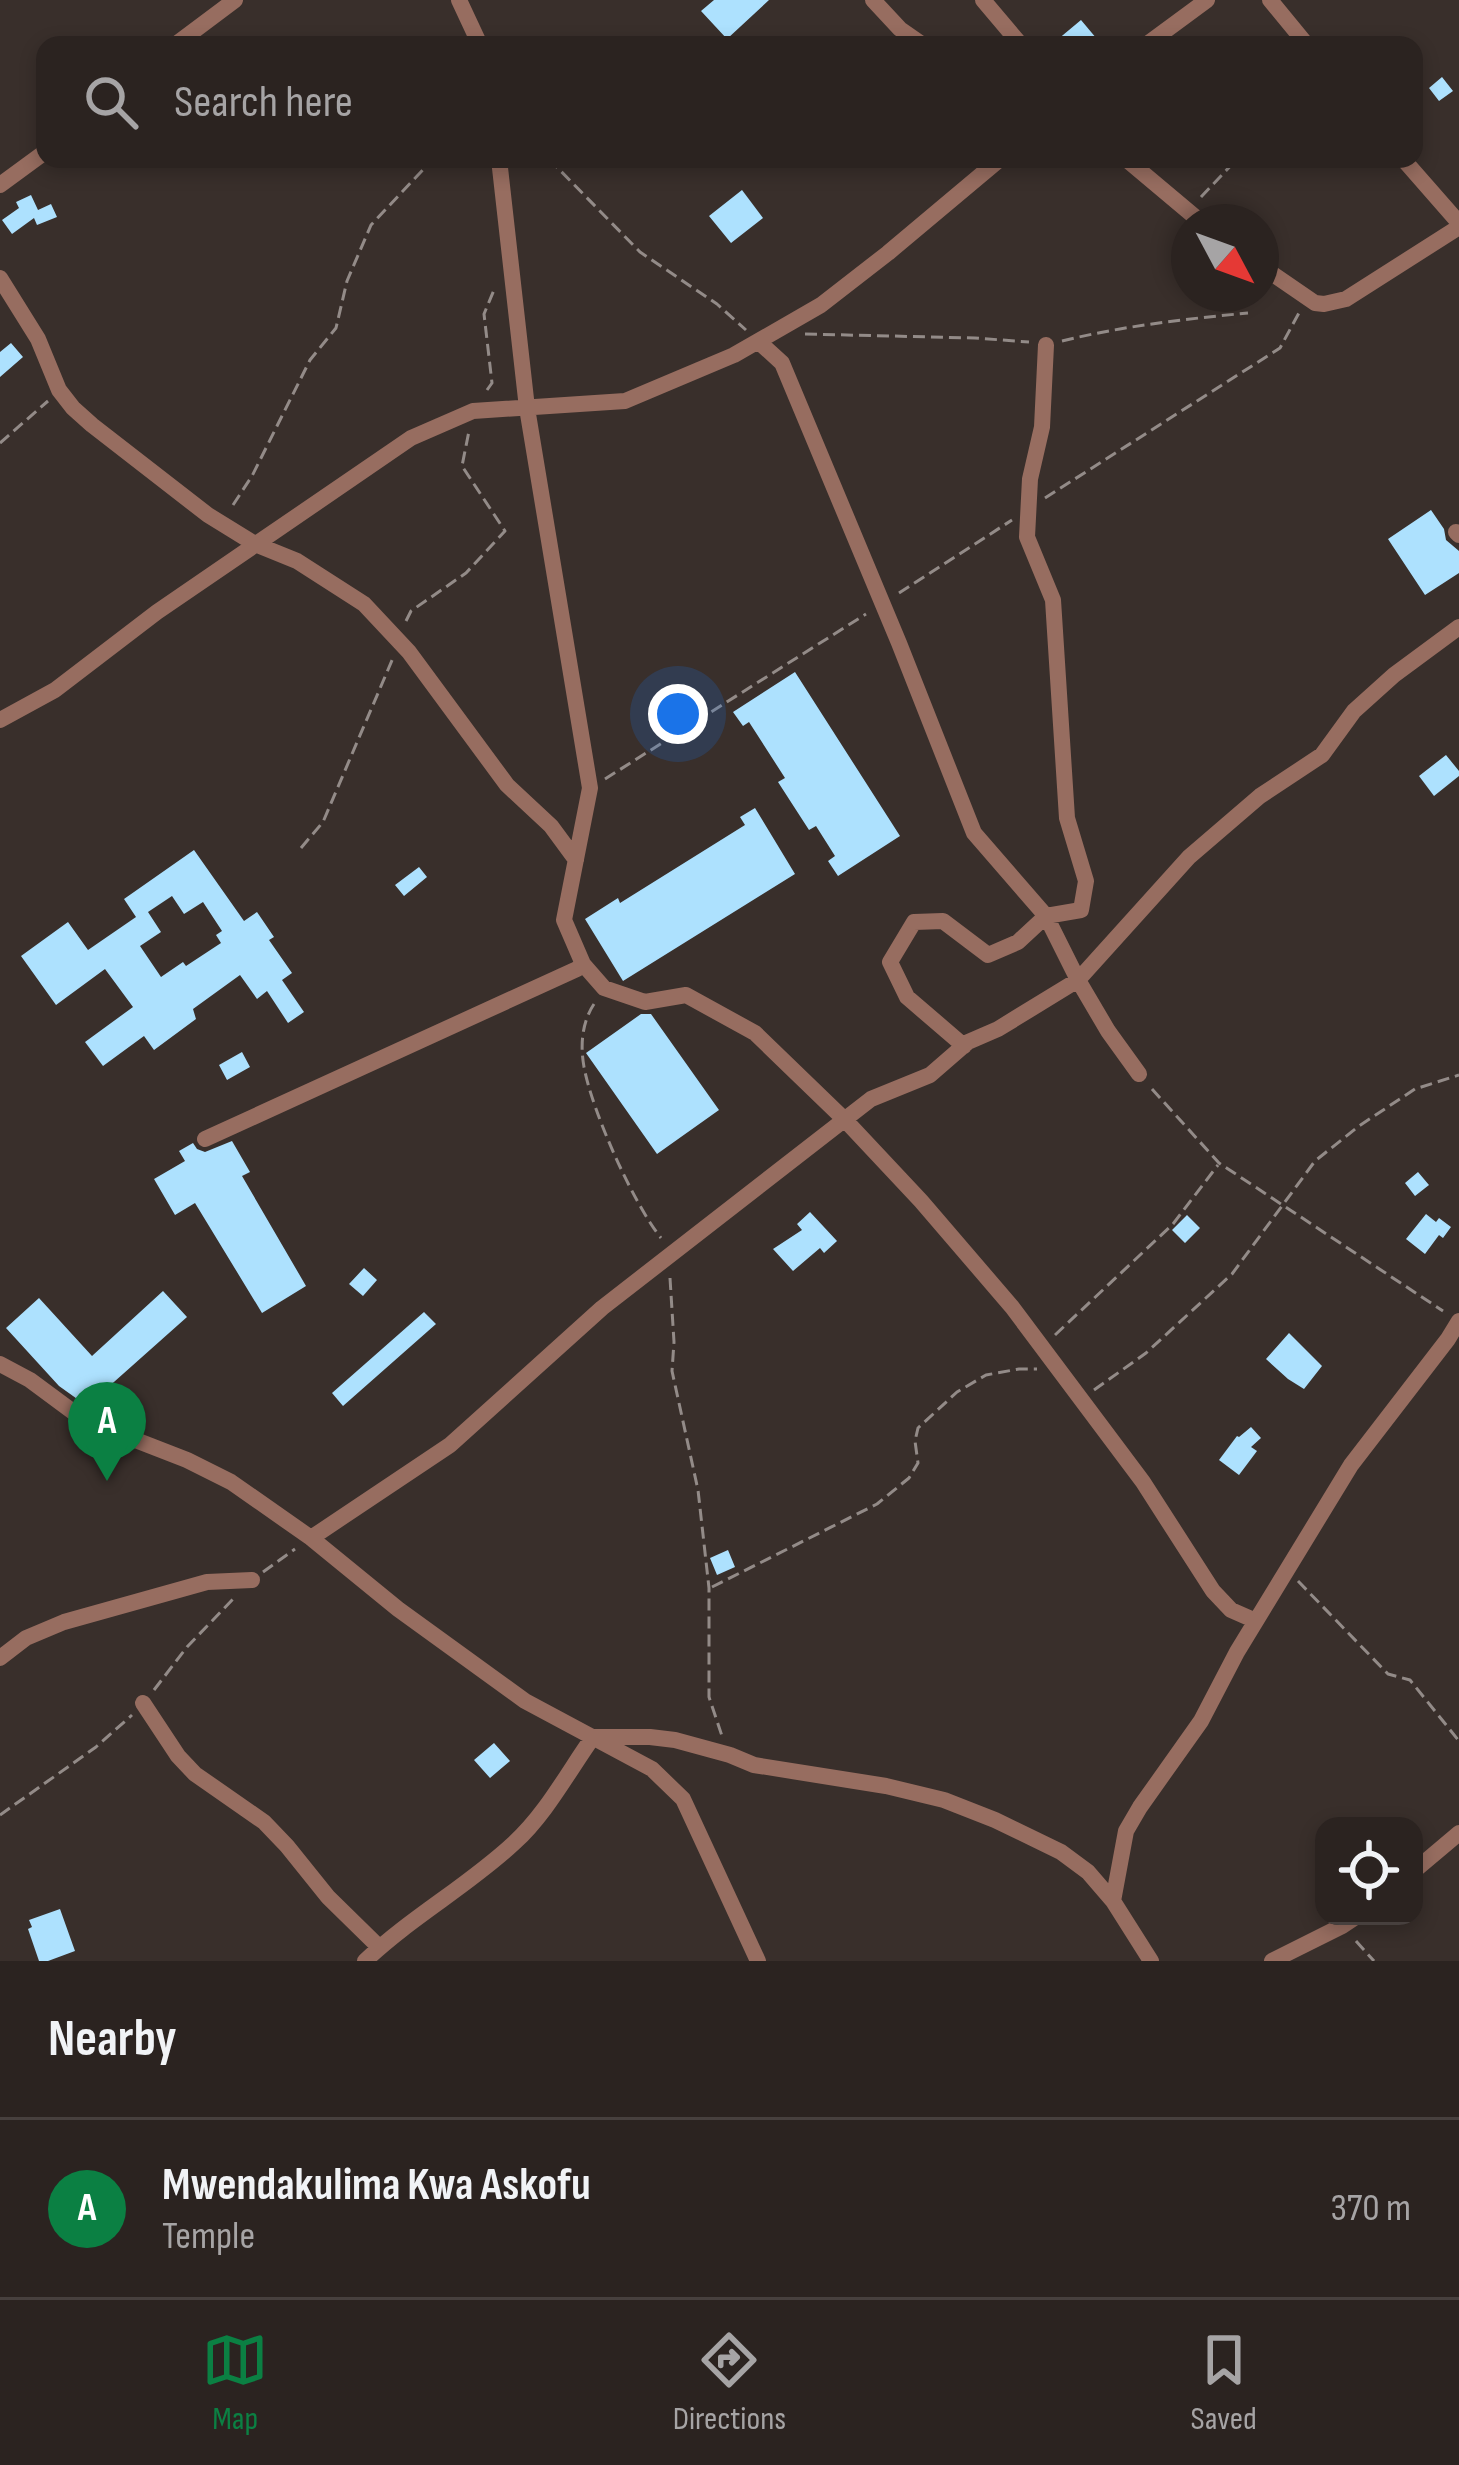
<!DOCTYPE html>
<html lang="en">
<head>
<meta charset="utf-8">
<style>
	body { margin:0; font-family:"Sofia Sans Condensed",sans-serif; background:#372f2d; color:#f1f3f6 }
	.controls { position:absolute; right:36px; bottom:36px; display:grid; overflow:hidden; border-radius:24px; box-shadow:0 6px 18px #0003 }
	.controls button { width:108px; height:108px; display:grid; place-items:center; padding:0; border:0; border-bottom:3px solid #47403e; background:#2b2320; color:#f1f3f6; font:60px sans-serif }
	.compass { position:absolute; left:1171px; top:204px; width:108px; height:108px; border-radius:50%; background:#2b2320; box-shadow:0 6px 18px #0003; rotate:131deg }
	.you { position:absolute; left:678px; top:714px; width:42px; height:42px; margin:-30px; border:9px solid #fff; border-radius:50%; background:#1a73e8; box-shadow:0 0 0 18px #1a73e833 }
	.badge { display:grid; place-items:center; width:78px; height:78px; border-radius:50%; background:#0b8043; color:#fff; font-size:39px; font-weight:700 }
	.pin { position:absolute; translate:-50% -99px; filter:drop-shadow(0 3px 6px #0008) }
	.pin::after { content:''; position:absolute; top:63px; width:42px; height:36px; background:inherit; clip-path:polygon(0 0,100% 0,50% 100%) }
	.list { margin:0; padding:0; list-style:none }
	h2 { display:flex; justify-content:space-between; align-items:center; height:156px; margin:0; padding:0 48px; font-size:51px }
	h2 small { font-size:39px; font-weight:400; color:#a6a4a5 }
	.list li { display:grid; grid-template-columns:78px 1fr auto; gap:36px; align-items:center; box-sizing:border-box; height:180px; padding:0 48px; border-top:3px solid #47403e }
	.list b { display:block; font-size:45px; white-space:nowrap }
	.list p { margin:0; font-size:39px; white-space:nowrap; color:#a6a4a5 }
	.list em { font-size:39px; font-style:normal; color:#a6a4a5 }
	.icon { flex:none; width:66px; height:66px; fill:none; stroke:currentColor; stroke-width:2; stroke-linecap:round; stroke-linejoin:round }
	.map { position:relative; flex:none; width:1459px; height:1961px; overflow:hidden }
	.search { position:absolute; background:#2b2320; box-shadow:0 6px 18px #0003; left:36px; right:36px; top:36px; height:132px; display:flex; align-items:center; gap:30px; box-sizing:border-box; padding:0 42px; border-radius:24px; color:#a6a4a5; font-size:45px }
	.sheet { height:336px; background:#2b2320 }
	nav { display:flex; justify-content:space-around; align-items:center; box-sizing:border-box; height:168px; border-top:3px solid #47403e; background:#2b2320; font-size:33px; color:#a6a4a5 }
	nav a { display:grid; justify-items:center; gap:6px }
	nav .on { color:#0b8043 }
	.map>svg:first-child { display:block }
	.building { fill:#ade1fe; fill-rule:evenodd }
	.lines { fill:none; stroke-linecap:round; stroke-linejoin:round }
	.path { stroke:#938b88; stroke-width:3; stroke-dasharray:12 6; stroke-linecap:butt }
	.minor { stroke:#976d60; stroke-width:16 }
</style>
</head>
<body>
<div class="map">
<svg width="1459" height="1961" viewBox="0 0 1459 1961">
	<rect width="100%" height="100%" fill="#392f2b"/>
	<path class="building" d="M714 0H769L727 39 701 11Z
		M1081 20 1102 45H1051Z
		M1442 77 1453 91 1439 101 1429 88Z
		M742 190 763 218 731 243 709 216Z
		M31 195 38 210 51 204 57 217 37 225 34 218 12 234 2 220 19 208 16 202Z
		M11 343 23 357 0 377V352Z
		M1431 510 1444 529 1446 540 1459 551V573L1425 595 1388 539Z
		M795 672 900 836 838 876 828 861 835 856 816 826 809 830 778 782 785 778 749 722 743 726 733 712Z
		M1446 755 1459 771V776L1434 796 1419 776Z
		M755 808 795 874 623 981 585 919 618 898 620 903 745 825 740 817Z
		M194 850 244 921 257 912 274 937 269 940 292 973 282 980 304 1012 288 1023 267 991 257 999 240 975 193 1009 196 1019 154 1050 144 1036 103 1066 85 1042 133 1007 105 969 56 1005 21 956 68 922 88 950 136 917 124 899ZM172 896 184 914 203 902 222 931 216 935 221 943 186 966 183 962 161 977 140 946 161 932 148 912Z
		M419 867 427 877 404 896 395 885Z
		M641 1014H651L719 1110 657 1154 586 1053Z
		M242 1052 250 1067 227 1080 219 1065Z
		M232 1141 250 1172 242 1176 306 1286 262 1313 195 1203 175 1215 154 1179 185 1161 179 1151 193 1143 197 1149 205 1152Z
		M1418 1172 1429 1185 1415 1196 1405 1183Z
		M810 1212 837 1241 824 1253 820 1248 793 1271 773 1249 802 1230 797 1224Z
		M1426 1214 1436 1222 1439 1218 1451 1227 1443 1238 1439 1235 1425 1254 1406 1239Z
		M1187 1215 1200 1228 1185 1243 1172 1230Z
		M364 1268 377 1280 363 1296 349 1284Z
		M163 1291 187 1317 87 1406 59 1386 6 1328 39 1298 92 1356Z
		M424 1312 436 1324 343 1406 332 1393Z
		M1289 1333 1322 1366 1304 1389 1288 1379 1266 1359Z
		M1251 1427 1261 1438 1251 1447 1257 1451 1239 1475 1219 1460 1237 1436 1239 1437Z
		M728 1550 735 1567 717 1575 710 1558Z
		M494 1743 510 1761 490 1778 474 1760Z
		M60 1909 75 1951 48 1961H39L28 1929 32 1927 29 1920Z"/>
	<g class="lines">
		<path class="path" d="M549 159 640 252 717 304 746 330
			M1201 197 1237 159
			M805 334 975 338 1029 342
			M1062 341C1123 326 1185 319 1248 313
			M487 390 492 383 484 314 494 290
			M0 443 48 401
			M1045 498 1280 348 1300 311
			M233 505 252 476 310 360 336 328 347 281 371 225 433 159
			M899 593 1012 520
			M406 621 411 611 466 573 505 531 462 466 469 431
			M605 779 866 614
			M301 848 323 822 393 658
			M594 1004C582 1022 580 1045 584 1067 592 1111 633 1203 661 1238
			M1152 1089 1219 1163 1443 1311
			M670 1278 674 1342 672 1371 698 1490 709 1588V1697L722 1736
			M1055 1335 1173 1224 1218 1165
			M1094 1390 1146 1353 1232 1274 1315 1161 1359 1126 1415 1089 1459 1075
			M263 1572 295 1549
			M1298 1581 1388 1674 1410 1680 1459 1741
			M712 1587 877 1504 909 1478 918 1463 915 1441 918 1428 957 1392 986 1375 1019 1369H1037
			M154 1690 187 1647 234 1598
			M0 1815 96 1747 132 1715
			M1356 1941 1374 1961"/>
		<path class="minor" d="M459 0 480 45
			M873 0 900 29 923 45
			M983 0 1021 45
			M1270 0 1307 45
			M175 45 235 0
			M1146 45 1207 0
			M499 159 527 408 590 788 564 920 583 964 604 988 645 1002 686 995 755 1033 846 1121 921 1201 1012 1307 1143 1482 1213 1591 1231 1610 1256 1621
			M1126 159 1201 222
			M1403 159 1459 223
			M0 185 45 152
			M1261 266 1315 303 1324 304 1346 299 1459 227
			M0 278 38 339 59 390 73 408 92 425 208 515 255 544 297 561 364 604 409 652 507 785 551 826 576 860
			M759 342 782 363 899 643 974 833 1046 916 1078 980 1108 1031 1139 1074
			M1456 532 1459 535
			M0 720 55 690 157 612 411 438 473 411 625 401 734 355 821 305 888 253 1000 159
			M964 1046 907 997 890 962 914 922 943 921 988 955 1018 942 1046 916 1081 910 1086 881 1067 818 1053 600 1027 537 1030 479 1042 427 1046 345
			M205 1139 577 969 583 964
			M0 1364 30 1380 84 1420 187 1460 231 1482 311 1538 398 1609 525 1701 652 1769 683 1799 758 1961
			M311 1538 450 1445 602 1308 871 1099 930 1075 968 1042 998 1029 1078 980 1189 857 1260 796 1322 755 1354 711 1394 675 1459 627
			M0 1658 26 1638 64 1622 207 1582 252 1580
			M143 1703 178 1756 195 1774 264 1822 287 1846 328 1897 379 1947
			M1414 1871 1459 1833
			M1113 1901 1126 1831 1140 1807 1201 1721 1237 1652 1351 1465 1448 1339 1459 1321
			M365 1961C411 1917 468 1886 514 1843 546 1814 568 1772 593 1737H650L675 1740 730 1755 754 1765 886 1786 944 1800 995 1820 1061 1852 1088 1872 1113 1901 1151 1961
			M1272 1961 1342 1926 1357 1916"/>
	</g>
</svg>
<div class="controls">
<button><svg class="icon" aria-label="locate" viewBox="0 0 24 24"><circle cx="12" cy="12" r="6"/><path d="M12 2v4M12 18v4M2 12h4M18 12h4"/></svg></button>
</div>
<svg class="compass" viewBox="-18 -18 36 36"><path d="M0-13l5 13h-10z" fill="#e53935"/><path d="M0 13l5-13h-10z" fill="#a6a4a5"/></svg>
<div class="you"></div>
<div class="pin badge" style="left:107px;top:1481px">A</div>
<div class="search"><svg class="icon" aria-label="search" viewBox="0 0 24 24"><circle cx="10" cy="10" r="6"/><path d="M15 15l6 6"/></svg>Search here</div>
</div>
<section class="sheet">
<h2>Nearby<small></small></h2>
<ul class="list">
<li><span class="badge">A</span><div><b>Mwendakulima Kwa Askofu</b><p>Temple</p></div><em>370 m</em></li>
</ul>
</section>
<nav>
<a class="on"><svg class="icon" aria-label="map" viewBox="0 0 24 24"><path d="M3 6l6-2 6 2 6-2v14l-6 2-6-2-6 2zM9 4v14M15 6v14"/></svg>Map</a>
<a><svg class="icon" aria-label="directions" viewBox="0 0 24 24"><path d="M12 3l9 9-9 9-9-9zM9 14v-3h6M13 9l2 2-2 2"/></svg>Directions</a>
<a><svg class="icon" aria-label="saved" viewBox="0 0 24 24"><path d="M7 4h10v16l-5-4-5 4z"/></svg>Saved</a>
</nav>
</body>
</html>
